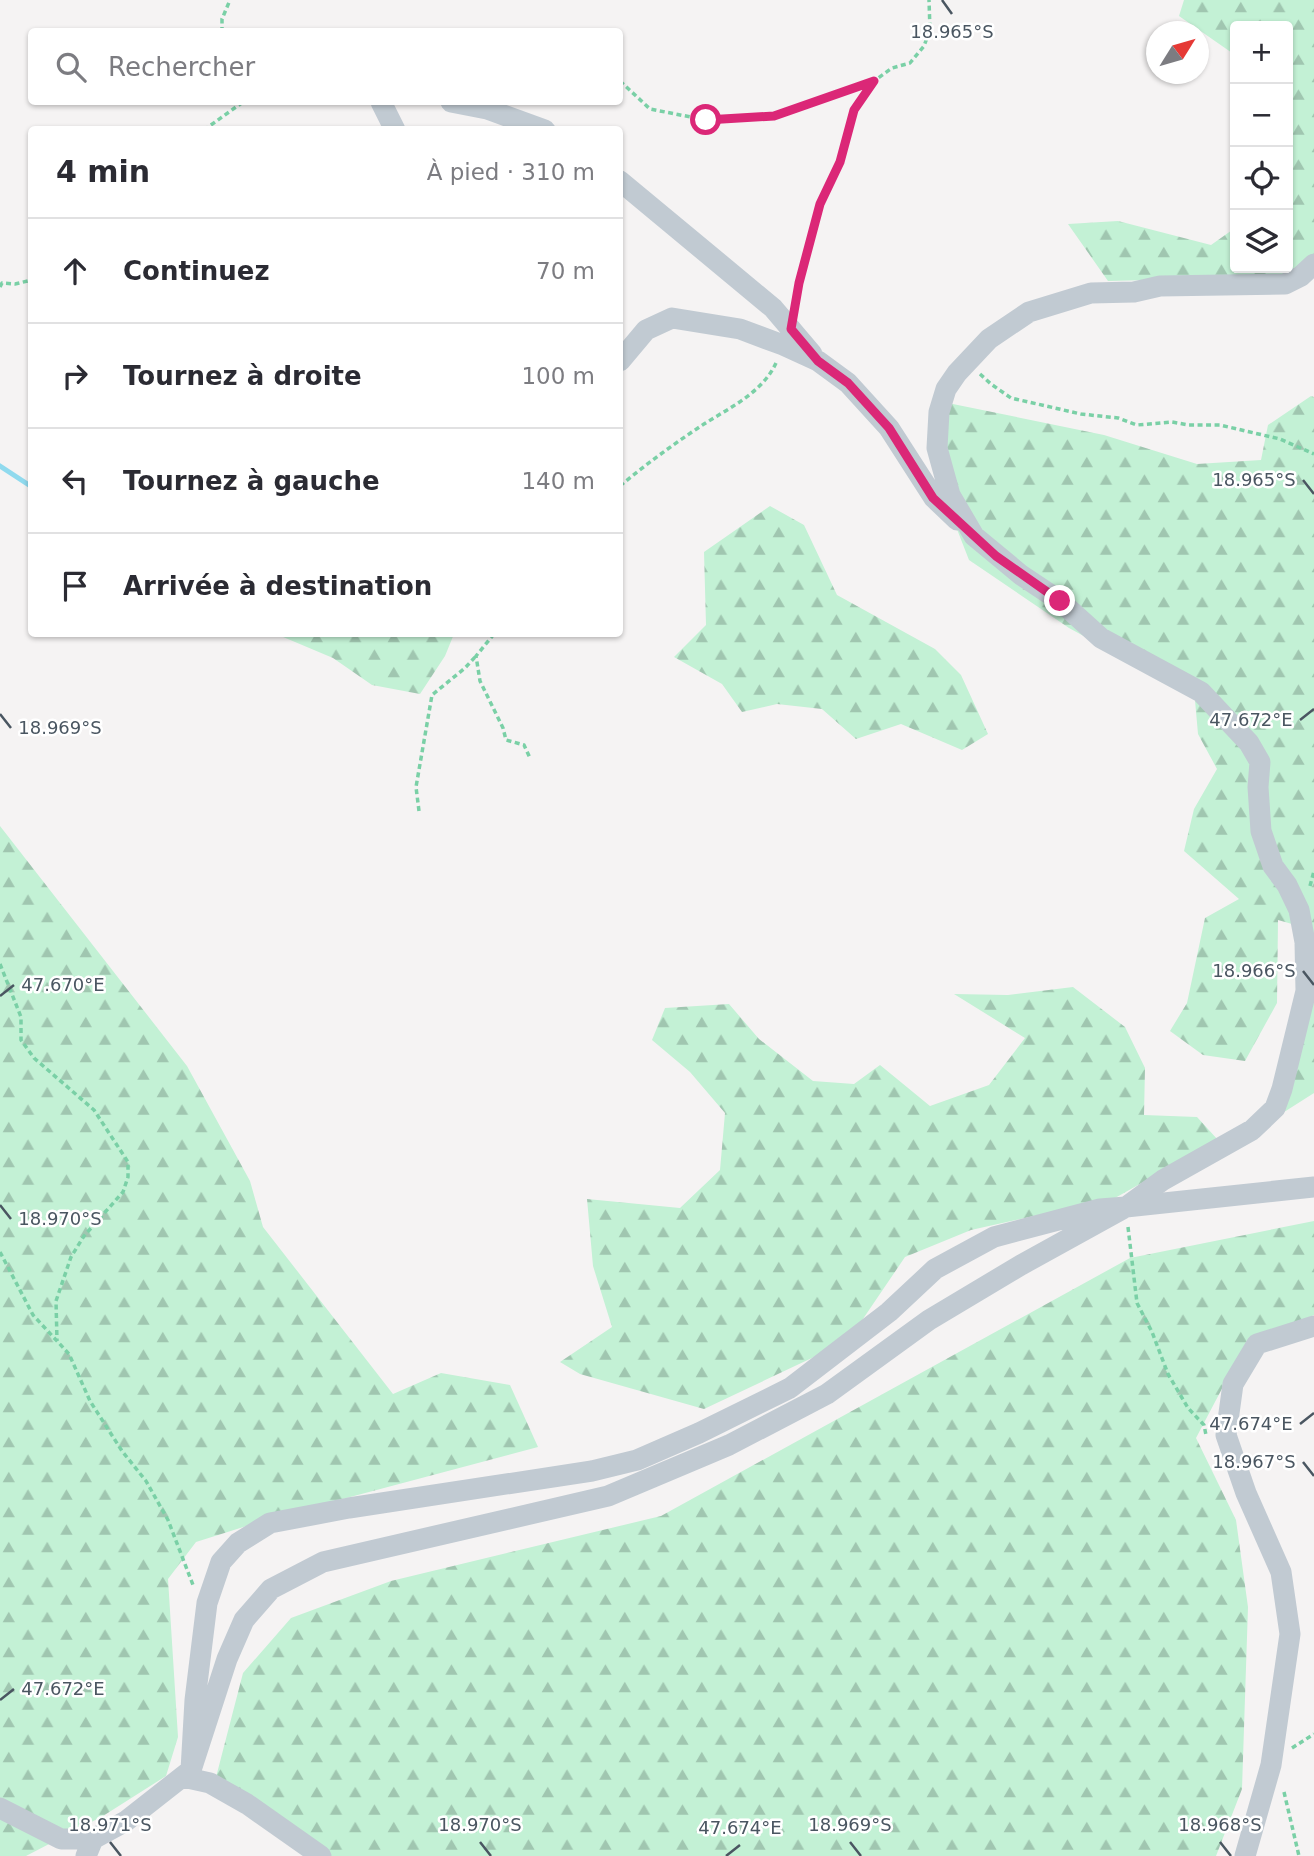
<!DOCTYPE html>
<html lang="fr">
<head>
<meta charset="utf-8">
<style>
	body { margin:0; font-family:"DejaVu Sans",sans-serif; background:#f7f7f7; color:#2b2b33 }
	.controls { position:absolute; right:21px; top:21px; display:grid; overflow:hidden; border-radius:7px; box-shadow:0 2px 5px #0004 }
	.controls button { width:63px; height:63px; display:grid; place-items:center; padding:0; border:0; border-bottom:2px solid #e1e1e2; background:#fff; color:#2b2b33; font:35px sans-serif }
	.compass { position:absolute; left:1146px; top:21px; width:63px; height:63px; border-radius:50%; background:#fff; box-shadow:0 2px 5px #0004; rotate:53deg }
	.stop { position:absolute; width:21px; height:21px; margin:-16px; border:5px solid #db2777; border-radius:50%; background:#fff }
	.stop.end { background:#db2777; border-color:#fff; box-shadow:0 2px 7px #0008 }
	.list { margin:0; padding:0; list-style:none }
	h2 { display:flex; justify-content:space-between; align-items:center; height:91px; margin:0; padding:0 28px; font-size:30px }
	h2 small { font-size:23px; font-weight:400; color:#7c7c81 }
	.list li { display:grid; grid-template-columns:46px 1fr auto; gap:21px; align-items:center; box-sizing:border-box; height:105px; padding:0 28px; border-top:2px solid #e1e1e2 }
	.list b { display:block; font-size:26px; white-space:nowrap }
	.list em { font-size:23px; font-style:normal; color:#7c7c81 }
	.icon { flex:none; width:38px; height:38px; fill:none; stroke:currentColor; stroke-width:2; stroke-linecap:round; stroke-linejoin:round }
	.map { position:relative; flex:none; width:1314px; height:1856px; overflow:hidden }
	.search { position:absolute; background:#fff; box-shadow:0 2px 5px #0004; left:28px; top:28px; width:595px; height:77px; display:flex; align-items:center; gap:18px; box-sizing:border-box; padding:0 24px; border-radius:7px; color:#7c7c81; font-size:26px }
	.panel { position:absolute; background:#fff; box-shadow:0 2px 5px #0004; left:28px; top:126px; width:595px; height:511px; border-radius:7px }
	.map>svg:first-child { display:block }
	.forest { fill:url(#forest-firs) }
	.lines { fill:none; stroke-linecap:round; stroke-linejoin:round }
	.stream { stroke:#90daee; stroke-width:5 }
	.path { stroke:#7ad0a6; stroke-width:3.5; stroke-dasharray:5 3.5; stroke-linecap:butt }
	.minor { stroke:#c1cad2; stroke-width:21 }
	.route { stroke:#db2777; stroke-width:9 }
	.ticks { fill:none; stroke:#4a5661; stroke-width:2.5 }
	.ticks-label { font-size:18px; text-anchor:middle; fill:#4a5661; stroke:#fff; stroke-width:5; stroke-linejoin:round; paint-order:stroke }
</style>
</head>
<body>
<div class="map">
<svg width="1314" height="1856" viewBox="0 0 1314 1856">
	<defs>
		<pattern id="forest-firs" width="22" height="20" patternUnits="userSpaceOnUse" patternTransform="scale(1.75)"><rect width="22" height="20" fill="#c3f1d5"/><path d="M5 1l3.5 6h-7zM16 11l3.5 6h-7z" fill="#a0c6b0"/></pattern>
	</defs>
	<rect width="100%" height="100%" fill="#f5f3f3"/>
	<path class="forest" d="M1184 0H1314V276L1108 281 1068 224 1118 221 1211 245 1235 228V268H1288V26H1235V55L1179 16Z
		M1311 396 1314 397V1093L1281 1114 1306 928 1278 920 1277 1003 1245 1061 1203 1055 1170 1031 1187 1003 1205 918 1239 899 1184 851 1194 809 1217 769 1198 734 1194 689 1133 663 1069 628 969 560 937 478 943 402 1104 435 1197 464 1261 460 1268 425Z
		M770 506 804 525 837 595 935 649 961 675 988 734 962 750 901 724 856 739 822 709 777 704 742 712 722 684 674 657 706 625 704 552Z
		M276 634H454L445 656 420 694 372 685 333 658Z
		M0 826 187 1066 250 1181 263 1227 393 1394 441 1373 510 1385 538 1447 275 1517 196 1542 168 1579 178 1737 166 1776 103 1816 26 1856H0Z
		M1073 987 1125 1027 1145 1068 1144 1115 1197 1117 1218 1140 1115 1198 971 1230 905 1257 848 1341 704 1409 580 1374 560 1362 612 1327 593 1266 587 1199 680 1208 720 1170 725 1113 690 1072 652 1040 665 1008 729 1004 759 1039 813 1081 854 1084 880 1065 930 1106 989 1085 1025 1038 954 994 1008 995Z
		M1314 1221V1315L1245 1345 1196 1438 1236 1520 1248 1607 1242 1789 1216 1856H316L214 1785 243 1673 291 1618 391 1581 661 1516 1130 1258Z"/>
	<g class="lines">
		<path class="stream" d="M0 466 32 487"/>
		<path class="path" d="M222 32V19L230 0
			M620 81 650 109 706 120 774 116 872 81
			M204 130 243 102
			M0 287 2 283 15 284 32 280
			M795 306 820 204 840 162 854 110 874 81 892 68 910 63 924 46 930 30 929 0
			M980 374 991 384 1011 398 1081 414 1118 418 1137 425 1172 422 1189 425H1220L1280 439 1314 454
			M620 486C645 465 671 446 698 428 726 409 761 395 776 363
			M494 634 476 656 480 681 503 728 506 740 524 745 530 758
			M419 811 416 787 432 695 465 668 476 656
			M1310 886 1314 871
			M0 964 21 1017V1040L34 1058 94 1110 128 1162V1177L123 1192 84 1236 71 1257 56 1301 57 1341
			M1128 1227 1137 1303 1152 1332 1168 1374 1188 1408 1204 1425 1206 1435
			M0 1252 33 1315 69 1354 90 1401 122 1451 146 1481 168 1520 193 1585
			M1292 1748 1314 1734
			M1284 1792 1299 1856"/>
		<path class="minor" d="M381 102 395 130
			M451 102 487 109 545 130
			M620 181 773 308 812 354
			M620 361 646 330 672 318 740 329 783 345 818 361 848 383 889 428 934 498 957 520
			M191 1770 195 1700 207 1603 221 1562 238 1543 270 1523 349 1508 592 1471 637 1460 699 1433 790 1388 889 1312 935 1269 994 1237 1100 1209 1126 1207 1163 1180 1252 1130 1275 1108 1282 1089 1306 991 1305 942 1299 910 1287 885 1273 866 1261 831 1258 787 1260 762 1249 743 1201 692 1101 638 1060 601 1021 575 974 536 950 495 937 448 939 412 946 389 957 373 989 339 1029 312 1091 293 1134 292 1160 286 1285 284 1301 276 1314 264
			M183 1777 210 1783 247 1804 321 1856
			M0 1808 61 1839H93
			M86 1856 93 1839 126 1821 191 1770 227 1659 244 1620 271 1589 323 1562 608 1496 729 1445 827 1394 929 1320 1021 1265 1126 1207 1314 1187
			M1245 1856 1271 1765 1290 1634 1281 1572 1246 1493 1226 1435 1233 1384 1257 1344 1314 1326"/>
	</g>
	<g class="lines">
		<path class="route" d="M706 120 774 116 874 81 854 110 840 162 820 204 799 283 791 329 818 361 848 383 889 428 933 498 996 556 1060 601"/>
	</g>
	<path class="ticks" d="M942 0 952 14M1303 480 1314 494M0 714 11 728M1300 720 1314 709M1303 971 1314 985M0 996 14 985M0 1205 11 1219M1300 1424 1314 1413M1303 1462 1314 1476M0 1700 14 1689M110 1842 121 1856M480 1842 491 1856M850 1842 861 1856M1220 1842 1231 1856M726 1856 740 1845"/>
	<g class="ticks-label">
		<text x="952" y="38">18.965°S</text>
		<text x="1254" y="486">18.965°S</text>
		<text x="1251" y="726">47.672°E</text>
		<text x="60" y="734">18.969°S</text>
		<text x="1254" y="977">18.966°S</text>
		<text x="63" y="991">47.670°E</text>
		<text x="60" y="1225">18.970°S</text>
		<text x="1251" y="1430">47.674°E</text>
		<text x="1254" y="1468">18.967°S</text>
		<text x="63" y="1695">47.672°E</text>
		<text x="110" y="1831">18.971°S</text>
		<text x="480" y="1831">18.970°S</text>
		<text x="850" y="1831">18.969°S</text>
		<text x="1220" y="1831">18.968°S</text>
		<text x="740" y="1834">47.674°E</text>
	</g>
</svg>
<div class="controls">
<button>+</button>
<button>−</button>
<button><svg class="icon" aria-label="locate" viewBox="0 0 24 24"><circle cx="12" cy="12" r="6"/><path d="M12 2v4M12 18v4M2 12h4M18 12h4"/></svg></button>
<button><svg class="icon" aria-label="layers" viewBox="0 0 24 24"><path d="M12 4l9 5-9 5-9-5zM3 14l9 5 9-5"/></svg></button>
</div>
<svg class="compass" viewBox="-18 -18 36 36"><path d="M0-13l5 13h-10z" fill="#e53935"/><path d="M0 13l5-13h-10z" fill="#7c7c81"/></svg>
<div class="stop" style="left:706px;top:120px"></div>
<div class="stop end" style="left:1060px;top:601px"></div>
<div class="search"><svg class="icon" aria-label="search" viewBox="0 0 24 24"><circle cx="10" cy="10" r="6"/><path d="M15 15l6 6"/></svg>Rechercher</div>
<section class="panel">
<h2>4 min<small>À pied · 310 m</small></h2>
<ul class="list">
<li><svg class="icon" aria-label="ahead" viewBox="0 0 24 24"><path d="M12 20V5M6 11l6-6 6 6"/></svg><div><b>Continuez</b></div><em>70 m</em></li>
<li><svg class="icon" aria-label="right" viewBox="0 0 24 24"><path d="M7 20v-9h11M14 6l5 5-5 5"/></svg><div><b>Tournez à droite</b></div><em>100 m</em></li>
<li><svg class="icon" aria-label="left" viewBox="0 0 24 24"><path d="M17 20v-9H6M10 6l-5 5 5 5"/></svg><div><b>Tournez à gauche</b></div><em>140 m</em></li>
<li><svg class="icon" aria-label="arrive" viewBox="0 0 24 24"><path d="M6 21V4h12l-3 4 3 4H6"/></svg><div><b>Arrivée à destination</b></div></li>
</ul>
</section>
</div>
</body>
</html>
